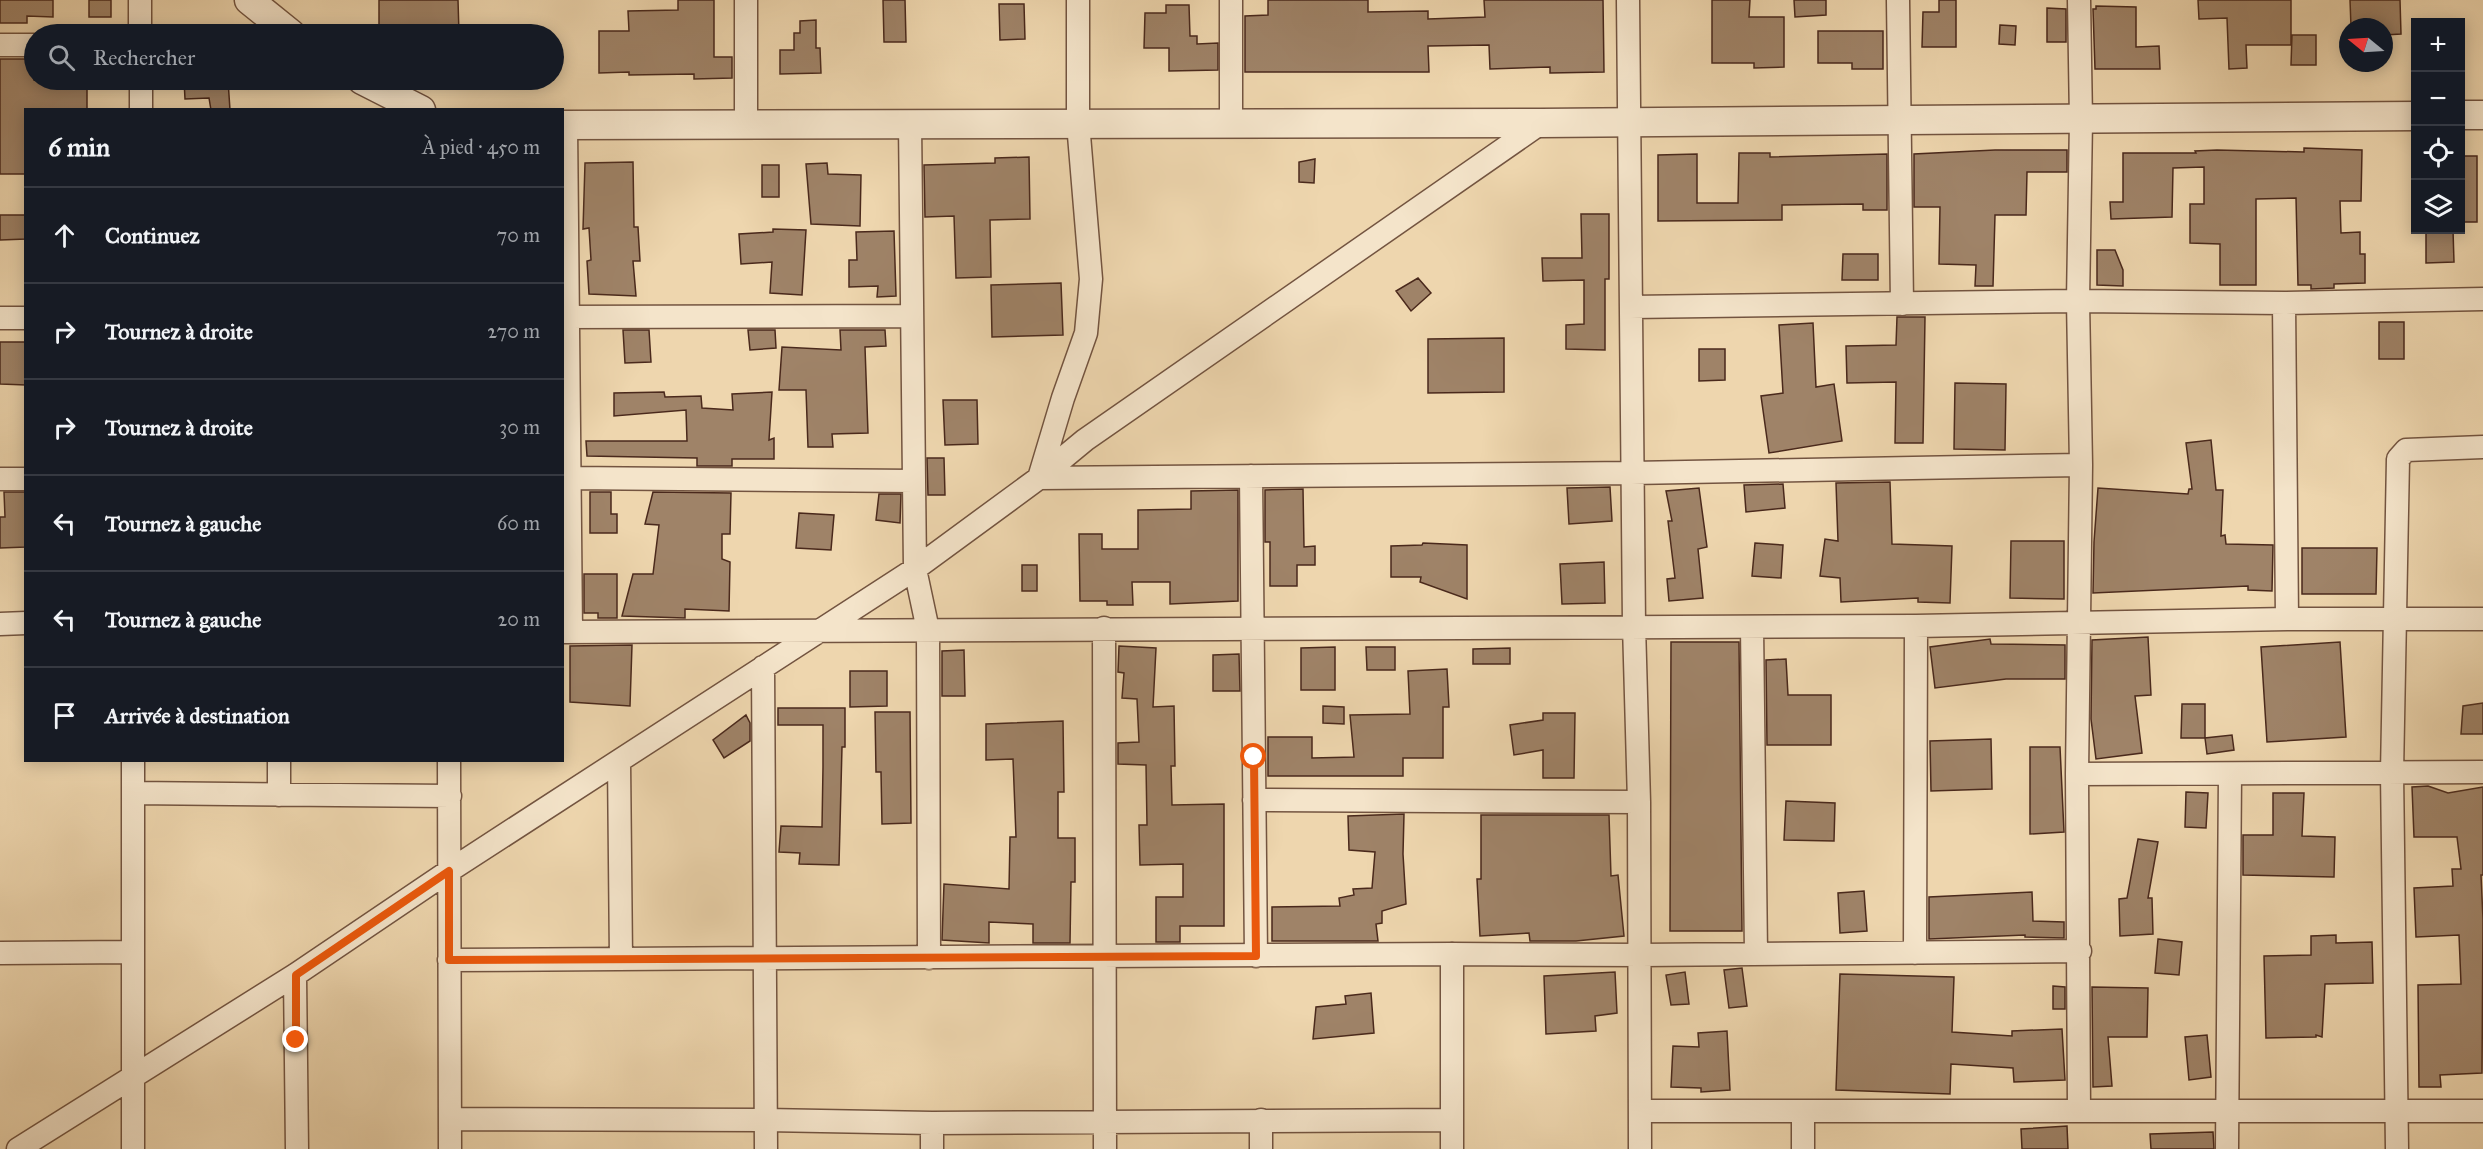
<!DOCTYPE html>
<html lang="fr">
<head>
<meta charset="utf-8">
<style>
	body { margin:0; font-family:"IM FELL Great Primer",serif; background:#242831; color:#f1f3f6 }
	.controls { position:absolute; right:18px; top:18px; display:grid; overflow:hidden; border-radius:0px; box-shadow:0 3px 15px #0003 }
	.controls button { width:54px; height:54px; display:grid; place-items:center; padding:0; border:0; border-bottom:2px solid #363941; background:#171b24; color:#f1f3f6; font:30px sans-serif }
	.compass { position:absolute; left:2339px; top:18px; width:54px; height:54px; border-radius:50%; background:#171b24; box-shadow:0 3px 15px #0003; rotate:288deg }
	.stop { position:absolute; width:18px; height:18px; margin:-14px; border:4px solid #ea580c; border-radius:50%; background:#fff }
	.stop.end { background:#ea580c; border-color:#fff; box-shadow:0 2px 6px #0008 }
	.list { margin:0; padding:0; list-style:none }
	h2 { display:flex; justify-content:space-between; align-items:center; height:78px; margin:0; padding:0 24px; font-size:26px }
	h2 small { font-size:20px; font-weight:400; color:#9ea1a6 }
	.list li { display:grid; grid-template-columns:39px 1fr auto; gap:18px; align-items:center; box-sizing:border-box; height:96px; padding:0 24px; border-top:2px solid #363941 }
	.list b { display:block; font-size:22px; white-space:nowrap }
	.list em { font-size:20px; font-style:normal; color:#9ea1a6 }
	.icon { flex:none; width:33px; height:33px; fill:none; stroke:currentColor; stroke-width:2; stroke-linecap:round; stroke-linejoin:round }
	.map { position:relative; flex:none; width:2483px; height:1149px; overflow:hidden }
	.search { position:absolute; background:#171b24; box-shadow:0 3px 15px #0003; left:24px; top:24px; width:540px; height:66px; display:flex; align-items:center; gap:15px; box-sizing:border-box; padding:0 21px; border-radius:33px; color:#9ea1a6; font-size:22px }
	.panel { position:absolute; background:#171b24; box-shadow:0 3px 15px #0003; left:24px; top:108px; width:540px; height:654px; border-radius:0px }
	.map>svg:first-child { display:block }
	.building { fill:#9f8368; stroke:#4a291c; stroke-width:1.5 }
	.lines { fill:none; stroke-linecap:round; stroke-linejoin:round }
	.minor-casing { stroke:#735440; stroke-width:25 }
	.tertiary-casing { stroke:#735440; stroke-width:31 }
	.minor { stroke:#f4e4ca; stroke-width:22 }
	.tertiary { stroke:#f4e4ca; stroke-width:28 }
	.route { stroke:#ea580c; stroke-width:8 }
</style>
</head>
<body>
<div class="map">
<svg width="2483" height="1149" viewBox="0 0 2483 1149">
	<rect width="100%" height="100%" fill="#eed6ae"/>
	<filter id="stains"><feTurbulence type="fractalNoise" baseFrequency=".00333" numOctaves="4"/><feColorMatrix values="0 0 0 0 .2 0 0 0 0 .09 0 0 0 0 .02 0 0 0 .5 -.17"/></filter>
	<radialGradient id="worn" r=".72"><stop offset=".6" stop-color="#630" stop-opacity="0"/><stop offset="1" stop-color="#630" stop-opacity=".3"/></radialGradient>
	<path class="building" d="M0 0H53V17L27 16V23H0Z
		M89 0H111V17H89Z
		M379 0H458L459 34H404V29L379 30Z
		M678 0H714V57H732V78L694 79V74L629 75V72L599 73V31H629L628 11 678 10Z
		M883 0H905L906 42H884Z
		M1268 0H1368V12L1428 11V19L1485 17 1484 0H1603L1604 72 1550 73V67L1490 69 1489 45 1428 46 1429 72H1245V16L1268 15Z
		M1712 0H1750L1749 17H1784V67L1754 68V63H1712Z
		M1794 0H1826V15L1795 17Z
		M1939 0H1956V47H1922L1923 12H1939Z
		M2198 0H2291V45H2246L2247 68 2229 69 2227 18 2199 19Z
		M2350 0H2400L2401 34 2384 35V27H2351Z
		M999 4H1024L1025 39 1000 40Z
		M1166 5H1189L1190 36H1197V44L1218 43V70L1169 71V48H1144L1145 13H1166Z
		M2096 6 2136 7V47L2159 46 2160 69H2095L2093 9H2096Z
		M2047 8 2066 9V42H2047Z
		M816 20V48H820L821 73 780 74V50H794V33H800V21Z
		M2000 25 2016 26 2015 45 1999 44Z
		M1818 31H1883V69H1852V63H1818Z
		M2292 35H2316V65H2291Z
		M0 59H34V80H87V110H26V174H0Z
		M184 80H228L230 110H211L209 98 185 99Z
		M2304 148 2362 150 2361 201H2340L2341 233 2360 232V254H2365V283L2334 284V288L2311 289V285H2298L2296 198 2256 199V285H2220V244L2190 243V204H2204V167L2173 168 2172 217 2111 219 2110 202H2123V153H2196L2195 151 2217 150 2304 152Z
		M1995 150H2067V172H2027L2026 215H1995L1993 286H1975L1976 265 1939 264 1940 207H1914V154Z
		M1739 153H1770V157L1887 154V210H1863V204L1782 205V220L1658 221V155L1697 154V203H1738Z
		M2460 156H2477V222H2460Z
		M1029 157 1030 219 990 220 991 277 956 278 954 216 925 217 924 165 995 163V158Z
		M1315 159 1314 183 1299 182V162Z
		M633 162 634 227H638L640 261H633L636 296 589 294 587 261 591 260 589 228 583 229 585 163Z
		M827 163 828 174 861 175 860 226 811 224 806 164Z
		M762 165H779V197H762Z
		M1581 214H1609V279H1605V350L1566 349V325L1584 324V280L1543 281 1542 258H1582Z
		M0 215H26V239L0 240Z
		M773 229 806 230 802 295 770 293 772 262 741 264 739 234 773 232Z
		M2426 230H2453L2454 262 2426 263Z
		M894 231 896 296 877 297 878 286 849 287V260H857L856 232Z
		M2097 250H2115L2123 270V286L2097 285Z
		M1843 254H1878V280H1842Z
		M1418 278 1431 293 1411 311 1396 291Z
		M1061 283 1063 335 992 337 991 285Z
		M1897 317H1925L1923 443H1895L1896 382 1847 383 1846 346 1896 345Z
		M2379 322H2404V359H2379Z
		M1813 323 1816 387 1834 384 1842 441 1769 453 1761 396 1783 393 1779 325Z
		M623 330H649L651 362 625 363Z
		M748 330H775L776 348 750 350Z
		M840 330H885L886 346 865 347 868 433 832 434 833 447H808L806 390H779L782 347 841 350Z
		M1504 338V392L1428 393V339Z
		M0 342H26V385L0 384Z
		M1699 349H1725V380L1699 381Z
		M1955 383 2006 384 2005 450 1954 449Z
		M664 392 665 397 701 396 702 408 733 410 732 394 772 392 769 440 774 438V459H732V466H697V458L587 456 586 441H687L686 410 614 416V393Z
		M943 400H977L978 444 945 445Z
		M2211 440 2216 490H2223L2221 536 2225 535 2226 544 2273 545 2272 591 2248 590V586L2093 593 2094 542 2098 488 2188 494 2189 489H2192L2186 443Z
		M927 458H944L945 495H928Z
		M1890 482 1892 544 1952 546 1950 603 1918 602V598L1841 602 1840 578 1820 576 1825 539 1838 541 1836 483Z
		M1783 484 1785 508 1746 512 1744 485Z
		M1610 487 1612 521 1569 524 1567 488Z
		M1699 488 1707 547 1698 549 1703 598 1669 601 1667 579 1675 578 1668 521H1672L1666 491Z
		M1303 489 1304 547 1315 546V565H1297V586H1270V542H1265V490Z
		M1238 490V601L1170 604V582H1132L1133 605H1107V601H1080L1079 534H1102V549H1138V510L1191 509V491Z
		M4 492H26V547L0 548V517H5Z
		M590 492H611V514H617V533H590Z
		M653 492 731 493 730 534H722V559L730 562 729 611 685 609V618L622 616 633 574H653L659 525 645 524Z
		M879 494H901L900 523 876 520Z
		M799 513 834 515 831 550 796 548Z
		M2011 541H2064V599L2010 598Z
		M1423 543 1467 545V599L1420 582 1421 577H1391V546L1422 545Z
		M1755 543 1783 545 1781 578 1752 576Z
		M2302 548H2377L2376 594H2302Z
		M1604 562 1605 603 1562 604 1560 564Z
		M1022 565H1037V591H1022Z
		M584 574H617V618H598V613H584Z
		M2148 637 2151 695 2135 696 2142 753 2096 759 2091 719 2092 640Z
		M1990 639 1991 644 2065 645V679H2006L1935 688 1930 647Z
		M1671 642H1739L1742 931H1670Z
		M2340 642 2346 737 2267 742 2261 647Z
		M632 645 630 706 570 702V646Z
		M1119 646 1156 648 1153 707 1174 706 1175 766H1171L1172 805 1224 804V926H1180V942H1156V897H1183V864L1140 865 1139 825H1147L1146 765 1118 764V743L1139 742 1137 699 1122 698 1124 673 1118 672Z
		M1335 647V690H1301V648Z
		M1366 647H1395V670H1367Z
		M1510 648V664H1473V649Z
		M964 650 965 696H942V651Z
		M1239 654 1240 691H1213V655Z
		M1786 659 1788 695H1831V745H1767L1766 660Z
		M1447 669 1449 707H1443V758H1403V776H1268V737H1312V758L1354 757 1350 715 1410 714 1408 671Z
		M850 671H887V706L850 707Z
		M2483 703V734H2461L2463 706Z
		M2182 704H2205V738H2181Z
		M1323 706 1344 707V724L1323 723Z
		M778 708H845V747H842L839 865 799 864 800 853 779 852 781 826 822 827 823 767V725H778Z
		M875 712H910L911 823 882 824 881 772H876Z
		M1543 713H1575L1574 778H1543V750L1514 755 1510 725 1543 720Z
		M746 715 750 723V741L724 758 713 740Z
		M1063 721 1064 792H1058V838H1075V882H1071L1070 943H1033V924L989 922V943L942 940 944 884 1009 889 1010 837H1016L1013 759 986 760V724Z
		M2232 735 2234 750 2207 754 2205 738Z
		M1991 739 1992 789 1931 791 1930 741Z
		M2030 747H2060L2064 832 2030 834Z
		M2428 786 2448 793 2483 787V875H2481L2483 919 2482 1073 2440 1075 2441 1087H2419L2418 985 2461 984 2459 935 2416 937 2414 888 2453 886 2452 869H2461L2457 837H2414L2412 787Z
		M2186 792 2208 793 2206 828 2185 827Z
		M2273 793H2304L2302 836 2335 837 2334 877 2243 875V835H2273Z
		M1786 801 1835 803 1834 841 1784 840Z
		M1404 814 1403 854 1406 904 1382 911V923L1376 924 1378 941H1272V907L1340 906 1339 898 1354 895 1353 889 1372 888 1375 852 1349 850 1348 816Z
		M1481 815H1609L1611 876 1618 875 1624 936 1576 941H1530L1529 933 1480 936 1477 879H1481Z
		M2138 839 2158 842 2148 898H2152L2153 934 2120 936 2119 899 2127 898Z
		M1864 891 1867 931 1840 933 1838 893Z
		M2032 892 2033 921 2064 922V938L2025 937V935L1929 939V897Z
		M2336 935V943L2372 942 2373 983 2325 984 2322 1037 2316 1035V1037L2266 1038 2264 956 2311 955V936Z
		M2158 939 2182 942 2179 975 2155 973Z
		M1742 968 1747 1006 1729 1008 1724 970Z
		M1615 972 1617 1013 1595 1016 1596 1031 1546 1034 1544 976Z
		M1685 972 1689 1004 1671 1005 1666 975Z
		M1840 974 1954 977 1952 1032 2012 1036V1031L2062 1029 2065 1080 2014 1082 2013 1068 1951 1064 1950 1094 1836 1090Z
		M2053 986 2065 987V1009H2053Z
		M2092 987 2148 988 2147 1037H2108L2112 1086 2093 1087Z
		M1371 993 1374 1033 1313 1039 1316 1007 1346 1004 1345 996Z
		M1727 1031 1730 1090 1701 1092V1088L1671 1087 1673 1046 1699 1047 1698 1033Z
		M2207 1035 2211 1077 2189 1080 2185 1037Z
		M2067 1126 2068 1149H2022L2021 1129Z
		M2213 1132 2214 1149H2151L2150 1134Z"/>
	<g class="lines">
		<defs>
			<path id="minor" d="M140 0V34
				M746 0V124
				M1078 0V123L1091 279 1086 333 1063 398 1039 478 1632 473 2081 465
				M1231 0V122
				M1628 0 1634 625 1639 802 1640 1149
				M1898 0 1902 304
				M2079 0 2081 120 2078 301 2081 465 2077 774 2079 1110
				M0 45H34
				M141 80V110
				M910 123 915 569 928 630 929 958
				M566 125 571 631
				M2284 303 2287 619
				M1631 307 2078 301 2284 303 2483 299
				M562 317 912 316
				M0 318H26
				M1251 476 1256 956
				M570 478 914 481
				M0 479H26
				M0 624 26 623
				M1752 627 1756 953
				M1104 628 1105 1149
				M562 632 1916 626 2287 619H2483
				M763 667 766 1149
				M279 760V795
				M449 760 450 1149
				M619 761 621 959
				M2077 774 2483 772
				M133 793 450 796
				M1254 800 1639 802
				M0 953 133 952
				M1915 953 1916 626
				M1452 954V1149
				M449 960 1452 954 1641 955 2080 951
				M295 975 297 1149
				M1641 1111H2483
				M450 1119 766 1120 932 1123 1452 1120
				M1261 1120V1149
				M932 1123V1149
				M18 1149 295 975 449 871 915 569 1039 478 1085 440 1541 123
				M133 1149V760
				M1803 1149V1112
				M2227 1149 2230 775
				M2397 1149 2392 773 2398 459 2406 450 2483 447"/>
			<path id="tertiary" d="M249 0 291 34
				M362 80 421 110
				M2460 115H2483
				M562 125 1541 123 2416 116"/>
		</defs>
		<use href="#minor" class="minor-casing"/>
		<use href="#tertiary" class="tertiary-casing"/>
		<use href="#minor" class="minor"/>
		<use href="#tertiary" class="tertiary"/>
	</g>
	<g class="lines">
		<path class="route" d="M296 1040V975L449 871V960L1256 956 1254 757"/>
	</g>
	<rect width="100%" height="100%" filter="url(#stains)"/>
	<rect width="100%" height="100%" fill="url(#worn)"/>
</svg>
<div class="controls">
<button>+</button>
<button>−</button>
<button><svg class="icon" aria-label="locate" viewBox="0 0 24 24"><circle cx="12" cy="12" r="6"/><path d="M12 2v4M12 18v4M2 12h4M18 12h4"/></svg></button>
<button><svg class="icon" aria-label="layers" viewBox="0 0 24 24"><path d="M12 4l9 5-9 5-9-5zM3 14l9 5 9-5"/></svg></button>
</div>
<svg class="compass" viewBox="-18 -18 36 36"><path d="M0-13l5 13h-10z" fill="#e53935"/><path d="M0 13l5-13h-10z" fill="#9ea1a6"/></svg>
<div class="stop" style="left:1254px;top:757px"></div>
<div class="stop end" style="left:296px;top:1040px"></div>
<div class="search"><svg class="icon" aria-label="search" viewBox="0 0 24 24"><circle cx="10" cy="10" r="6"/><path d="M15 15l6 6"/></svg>Rechercher</div>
<section class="panel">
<h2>6 min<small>À pied · 450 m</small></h2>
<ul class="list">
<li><svg class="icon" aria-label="ahead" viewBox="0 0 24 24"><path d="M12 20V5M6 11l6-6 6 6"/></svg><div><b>Continuez</b></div><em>70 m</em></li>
<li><svg class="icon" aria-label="right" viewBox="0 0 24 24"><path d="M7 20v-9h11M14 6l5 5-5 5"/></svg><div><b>Tournez à droite</b></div><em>270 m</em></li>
<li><svg class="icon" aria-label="right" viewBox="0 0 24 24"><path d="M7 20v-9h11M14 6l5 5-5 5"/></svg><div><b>Tournez à droite</b></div><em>30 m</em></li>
<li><svg class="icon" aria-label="left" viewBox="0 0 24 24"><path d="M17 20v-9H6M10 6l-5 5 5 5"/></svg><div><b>Tournez à gauche</b></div><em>60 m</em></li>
<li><svg class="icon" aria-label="left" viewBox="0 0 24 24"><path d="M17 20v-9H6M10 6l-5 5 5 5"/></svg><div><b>Tournez à gauche</b></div><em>20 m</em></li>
<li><svg class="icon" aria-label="arrive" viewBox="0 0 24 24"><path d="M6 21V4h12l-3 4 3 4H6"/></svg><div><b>Arrivée à destination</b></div></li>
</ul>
</section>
</div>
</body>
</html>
